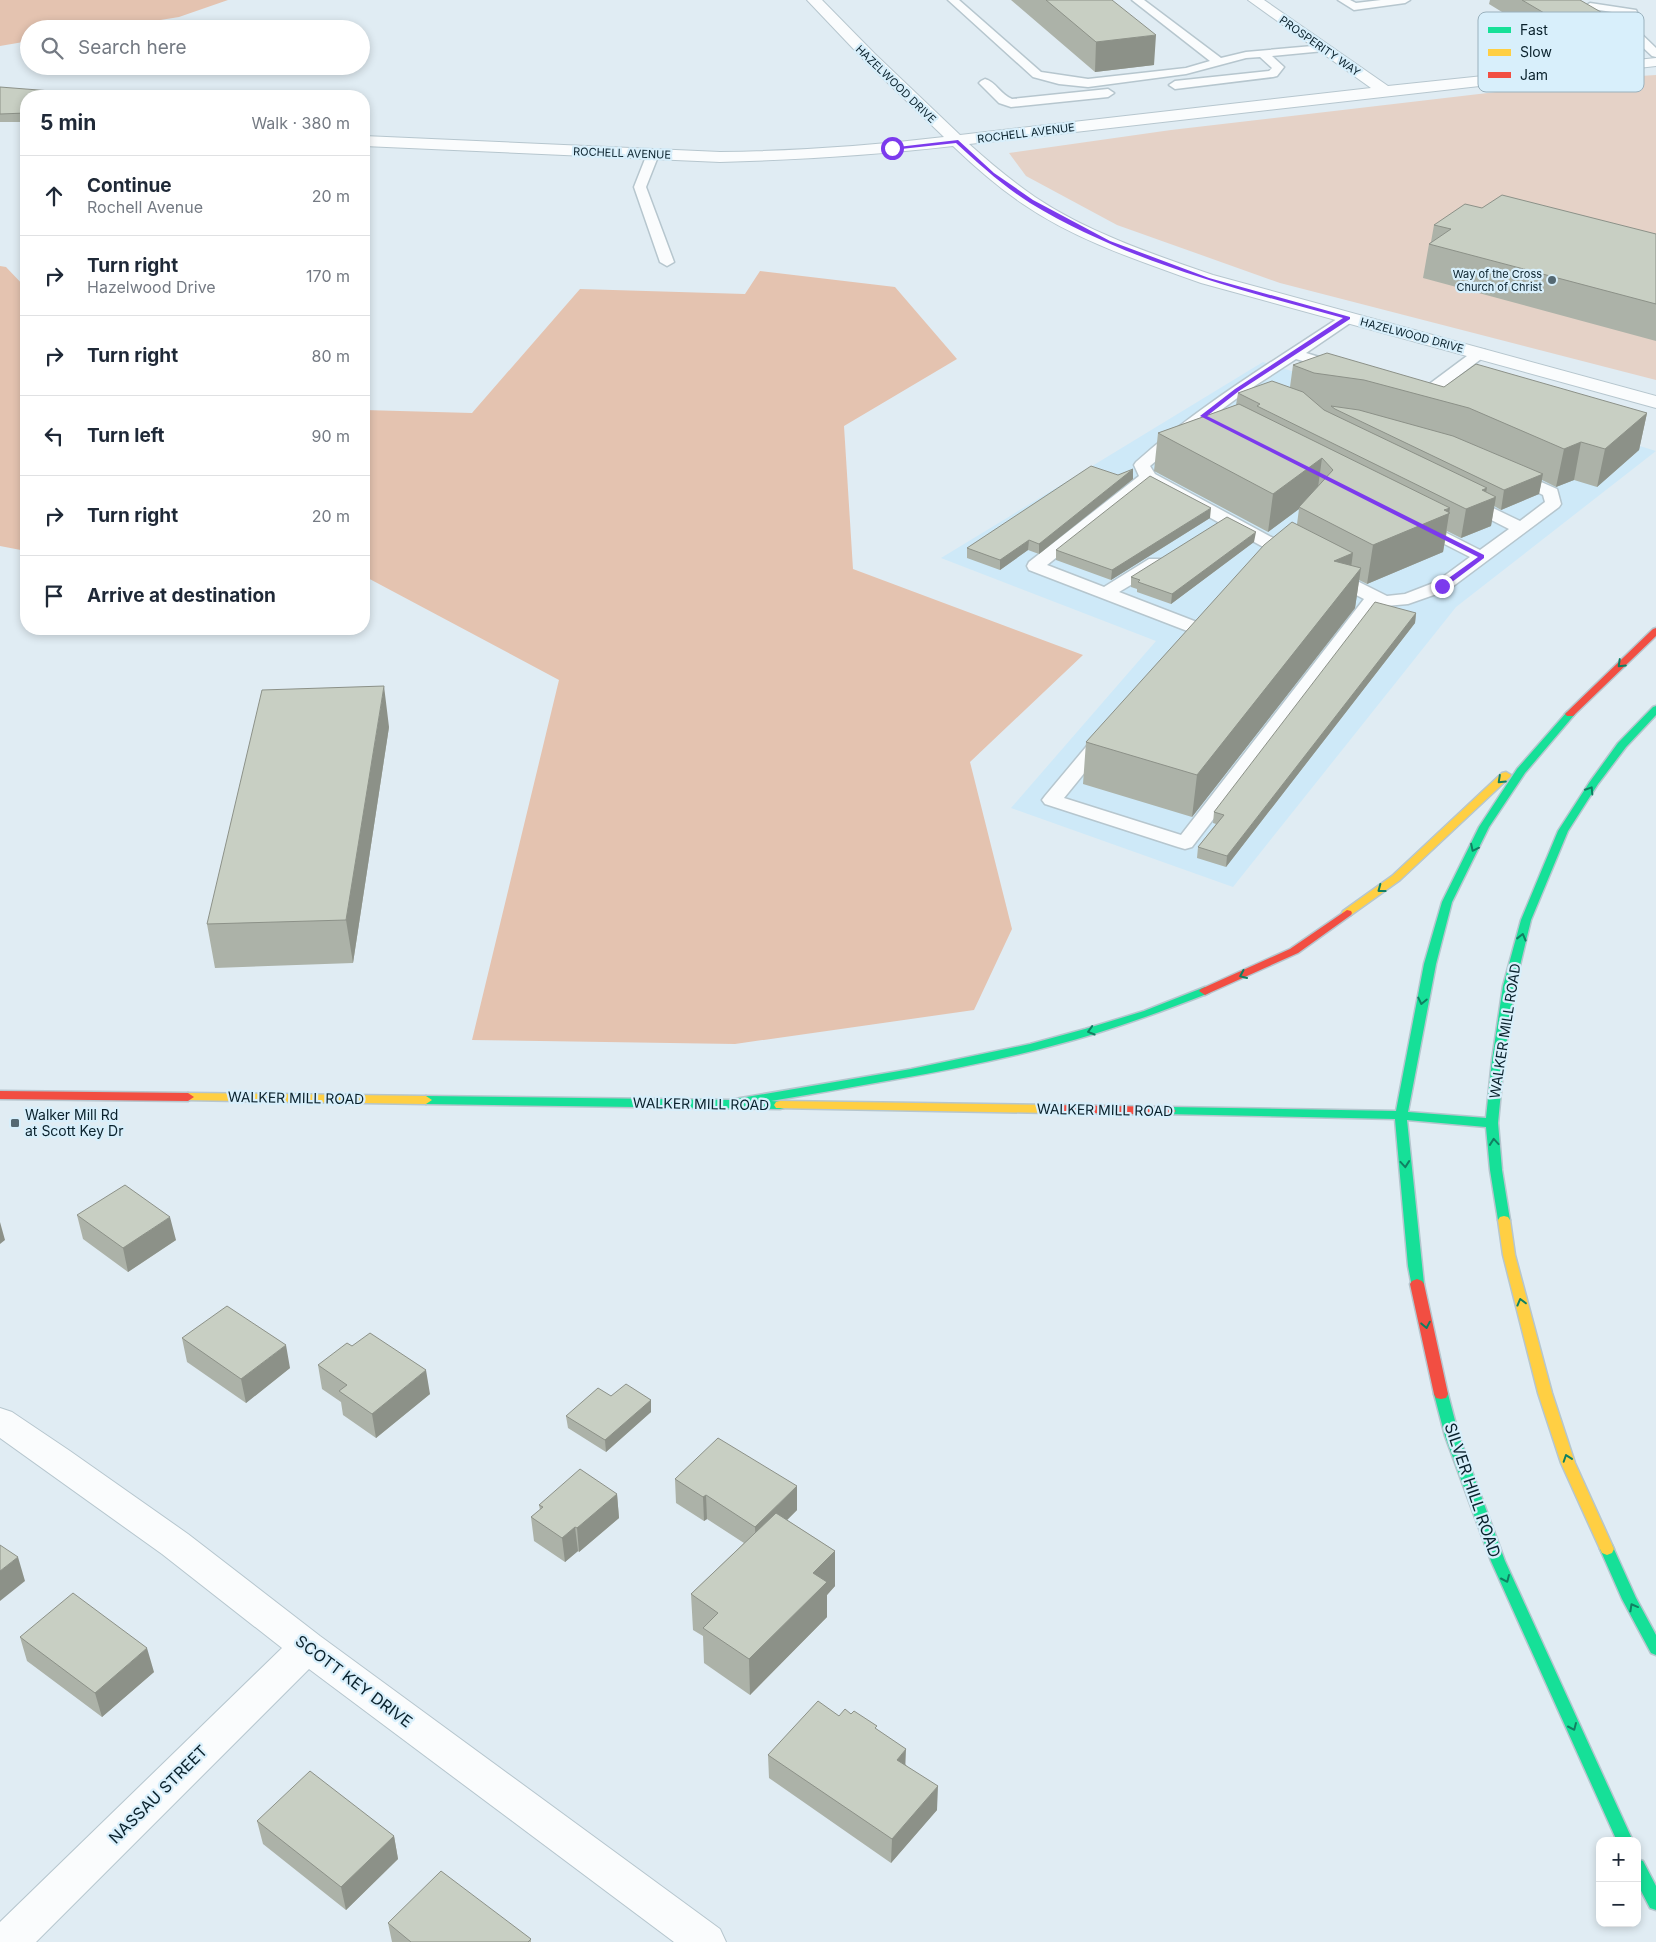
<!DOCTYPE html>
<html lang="en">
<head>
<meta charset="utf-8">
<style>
	body { margin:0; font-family:Inter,sans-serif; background:#f6f6f7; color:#1f2937 }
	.controls { position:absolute; right:15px; bottom:15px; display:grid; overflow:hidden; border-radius:10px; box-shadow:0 2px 8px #0003 }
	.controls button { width:45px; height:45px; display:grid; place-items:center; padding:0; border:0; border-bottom:1px solid #e0e1e3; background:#fff; color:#1f2937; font:25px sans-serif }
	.stop { position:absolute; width:15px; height:15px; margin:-11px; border:4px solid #7c3aed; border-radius:50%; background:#fff }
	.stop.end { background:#7c3aed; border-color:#fff; box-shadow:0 1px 5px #0008 }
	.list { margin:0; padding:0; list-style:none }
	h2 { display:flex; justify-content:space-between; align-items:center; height:65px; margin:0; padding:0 20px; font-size:21px }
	h2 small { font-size:16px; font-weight:400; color:#747a83 }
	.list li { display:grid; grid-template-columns:32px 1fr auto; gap:15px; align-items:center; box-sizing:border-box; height:80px; padding:0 20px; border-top:1px solid #e0e1e3 }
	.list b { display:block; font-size:19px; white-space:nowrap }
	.list p { margin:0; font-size:16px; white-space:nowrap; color:#747a83 }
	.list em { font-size:16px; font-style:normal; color:#747a83 }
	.icon { flex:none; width:28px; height:28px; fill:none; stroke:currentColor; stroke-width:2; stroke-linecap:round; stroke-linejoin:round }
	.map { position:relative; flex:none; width:1656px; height:1942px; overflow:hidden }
	.search { position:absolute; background:#fff; box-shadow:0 2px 8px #0003; left:20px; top:20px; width:350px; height:55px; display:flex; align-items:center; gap:12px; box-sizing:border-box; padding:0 18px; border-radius:28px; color:#747a83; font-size:19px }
	.panel { position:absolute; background:#fff; box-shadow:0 2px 8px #0003; left:20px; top:90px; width:350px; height:545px; border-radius:20px }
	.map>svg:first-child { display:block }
	.built { fill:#cee9f8 }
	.green { fill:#e5d2c7 }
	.forest { fill:#e4c3b0 }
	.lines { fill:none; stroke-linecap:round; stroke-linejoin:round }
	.lane-casing { stroke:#b6c6ce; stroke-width:3 }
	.street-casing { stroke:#b6c6ce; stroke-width:2 }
	.fast-casing { stroke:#b6c6ce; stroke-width:3 }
	.slow-casing { stroke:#b6c6ce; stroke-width:3 }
	.jam-casing { stroke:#b6c6ce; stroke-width:3 }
	.lane { fill:#fafcfd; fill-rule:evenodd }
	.street { fill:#fafcfd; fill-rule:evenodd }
	.fast { fill:#16e098; fill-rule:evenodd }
	.slow { fill:#ffcf43; fill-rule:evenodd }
	.jam { fill:#f24e42; fill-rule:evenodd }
	.wall { fill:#acb2a8 }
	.shaded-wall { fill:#8c9188 }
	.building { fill:#c8cfc3; stroke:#8c9188 }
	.oneway { stroke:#108062 }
	.route { fill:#7c3aed }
	.poi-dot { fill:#546872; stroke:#d8effb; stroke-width:2 }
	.labels { text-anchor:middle; stroke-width:4.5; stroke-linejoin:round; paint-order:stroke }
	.far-street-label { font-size:11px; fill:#09212c; stroke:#d8effb }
	.far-poi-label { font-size:11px; fill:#09212c; stroke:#d8effb; text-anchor:end }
	.street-label { font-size:14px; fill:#09212c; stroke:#d8effb }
	.poi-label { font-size:14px; fill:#09212c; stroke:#d8effb; text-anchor:start }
	.near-street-label { font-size:16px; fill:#09212c; stroke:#d8effb }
	.key { fill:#d8effb; stroke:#9ab1bd; stroke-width:1 }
	.key-label { font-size:14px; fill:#09212c }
</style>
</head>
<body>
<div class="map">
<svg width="1656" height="1942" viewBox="0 0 1656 1942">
	<rect width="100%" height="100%" fill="#e0ecf3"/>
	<path class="built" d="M1263 362 1436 416 1470 394 1656 451 1456 607 1233 887 1011 808 1156 641 941 558Z"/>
	<path class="green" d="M1656 75V380L1280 283 1117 225 1026 176 1009 153 1171 130 1624 77Z"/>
	<path class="forest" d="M0 0H228L179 17 105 29H29V41L0 46Z
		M0 266 6 267 26 288V551L0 546Z
		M760 271 895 287 957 359 844 426 853 569 1083 655 970 762 1012 929 974 1010 735 1044 472 1040 559 680 364 576V410L472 413 580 289 745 294Z"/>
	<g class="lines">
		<defs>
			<path id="lane" d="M948 0H959L1041 72 1088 79 1186 68 1210 61 1132 0H1144L1221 58 1246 52 1324 45 1330 48 1324 51 1272 56 1284 67 1277 76 1273 77 1175 89 1169 85 1175 81 1269 71 1272 68 1260 57 1246 58 1186 74 1088 87 1059 84 1033 77Z
				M1338 0H1350L1356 3 1381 0H1410L1405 3 1354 10Z
				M1590 3 1636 10 1637 12 1630 23 1656 48V57L1652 56 1620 26 1618 24 1625 14 1586 8 1585 6Z
				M985 79C996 82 1001 95 1012 99L1108 89 1114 93 1108 97 1011 107 999 103 979 83 981 81Z
				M653 150 659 154 646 187 674 262 667 266 660 262 634 187 647 154Z
				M1348 314 1353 315 1355 318 1353 321 1306 353 1342 364 1344 367 1342 370 1337 371 1296 359 1250 389 1273 398 1276 401 1273 404 1268 406 1240 396 1183 438 1150 466 1155 474 1299 552 1301 556 1299 560H1287L1149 484 1047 565 1104 587 1149 559H1161L1163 563 1161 567 1119 592 1202 624 1205 628 1202 632 1196 633 1190 632 1029 570 1027 566 1029 562 1139 476 1134 465 1136 462C1200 405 1272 362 1343 315Z
				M1480 349 1485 350 1487 353 1485 356 1431 397C1424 399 1411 397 1406 390L1409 387 1414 385 1424 388 1475 350Z
				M1514 470 1557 489 1561 504 1559 507 1448 590 1408 604 1386 606 1378 604 1192 847 1185 849 1178 847 1045 804 1042 800 1045 796 1096 735 1103 733 1110 735 1112 739 1064 798 1181 835 1364 599 1325 579 1322 575 1325 571H1337L1387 596 1405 594 1436 582 1470 557 1413 528 1411 525 1413 522H1425L1480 550 1509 529 1460 504 1458 501 1460 498H1472L1520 521 1545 502 1543 495 1508 478 1506 475 1508 472Z"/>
			<path id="street" d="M807 0H822L875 54 960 135 1371 88 1248 0H1264L1388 86 1656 58V66L969 144C990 163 1012 181 1035 197 1089 233 1152 254 1213 275L1656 396V408L1201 283C1140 261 1077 241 1023 204 998 187 975 167 953 146 875 155 798 160 720 162L364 146V136L720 152C795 151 869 146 944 137L864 60Z
				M0 1408 12 1412 70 1451 188 1534 320 1636 720 1929 726 1942H674L309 1669 36 1942H0V1922L282 1648 162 1554 0 1438Z"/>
			<path id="fast" d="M1656 706V715L1626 747 1598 784 1568 831 1531 920 1515 986 1504 1060 1498 1123 1502 1170 1510 1220 1508 1223H1500L1498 1220 1490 1170 1486 1127 1407 1120 1424 1284 1422 1287H1412L1408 1266 1395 1119 1166 1114 1164 1111 1170 1107 1396 1111 1424 964 1442 902 1479 827 1517 769 1567 712 1570 711 1575 714 1525 773 1489 827 1452 902 1436 964 1408 1112 1486 1118 1492 1060 1503 986 1521 920 1558 831 1589 783 1618 743 1653 707Z
				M1205 987 1211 991 1209 993C1171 1008 1133 1022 1094 1034 989 1066 879 1082 771 1101L784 1102 786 1105 784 1108 780 1109 426 1104 420 1100 426 1096 729 1100 911 1069 1030 1044 1085 1029 1144 1011Z
				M1441 1389 1446 1390 1448 1394 1459 1436 1505 1561 1633 1841H1617L1491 1561 1445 1436 1434 1394 1436 1390Z
				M1607 1543 1612 1545 1636 1598 1656 1635V1655L1651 1653 1622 1599 1600 1549 1602 1545Z
				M1637 1859 1643 1861 1656 1886V1910L1650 1908 1637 1883Z"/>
			<path id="slow" d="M1506 772 1511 775 1510 777 1400 880 1351 915H1343L1342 913 1343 911 1392 876 1502 773Z
				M188 1093 426 1096 432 1100 426 1104 184 1100 182 1097Z
				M780 1101 1052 1105 1058 1109 1052 1113 776 1108 774 1105 776 1102Z
				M1504 1216 1508 1217 1510 1220 1515 1255 1552 1393 1575 1463 1614 1549 1612 1553 1607 1555 1602 1553 1600 1549 1561 1463 1538 1393 1503 1255 1498 1220 1500 1217Z"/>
			<path id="jam" d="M1656 628V636L1573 716H1567L1565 714 1567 712 1653 629Z
				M1347 910 1351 911 1352 913 1351 915 1298 953 1209 993 1205 995 1199 991 1201 989 1290 949Z
				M0 1091 188 1093 194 1097 188 1101 0 1099Z
				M1052 1105 1170 1107 1176 1111 1170 1115 1048 1112 1046 1109Z
				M1417 1279 1422 1281 1424 1284 1448 1394 1446 1398 1441 1399 1436 1398 1434 1394 1410 1284 1412 1281Z"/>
		</defs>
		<use href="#lane" class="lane-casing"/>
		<use href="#street" class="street-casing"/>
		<use href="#fast" class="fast-casing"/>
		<use href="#slow" class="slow-casing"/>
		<use href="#jam" class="jam-casing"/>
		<use href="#lane" class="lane"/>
		<use href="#street" class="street"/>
		<use href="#fast" class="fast"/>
		<use href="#slow" class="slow"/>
		<use href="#jam" class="jam"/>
	</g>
	<path class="wall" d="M1011 0H1112L1154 65 1095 72Z
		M1490 0H1580L1614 44 1564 50 1489 4Z
		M0 87 26 96V122H0Z
		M1482 208 1656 234V341L1423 278 1429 244 1431 242 1434 225Z
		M1293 365 1444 387 1647 413 1639 450 1597 487 1574 480 1556 487 1542 480 1539 494 1501 510 1494 506 1491 526 1461 538 1447 531 1443 552 1367 584 1359 580 1355 608 1192 817 1083 784 1086 742 1297 524 1299 509 1268 532 1154 471 1158 433 1236 405 1238 393 1290 387Z
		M1133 469V479L1039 554 1028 550 1000 570 967 558V548L1118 475Z
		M1210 518 1111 580 1056 560V550Z
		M1254 542 1171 604 1137 592V589L1131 587V577Z
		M1416 613 1415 623 1226 867 1197 858 1198 847 1216 824 1213 823 1214 812Z
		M389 727 353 963 215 968 207 924Z
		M77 1215 176 1240 128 1272 83 1239Z
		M182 1338 290 1368 246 1403 187 1362Z
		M318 1365 430 1394 376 1438 343 1415 341 1402 322 1389Z
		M611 1396 651 1400V1412L606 1452 568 1428 566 1416Z
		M675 1479 797 1510 787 1520 835 1551V1586L827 1595V1617L750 1695 704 1663 703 1636 693 1630 691 1594 744 1543 707 1519 704 1521 676 1503Z
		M617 1494 619 1518 579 1552 578 1551 565 1562 534 1541 531 1517 540 1510 539 1505Z
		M20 1637 154 1672 102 1717 27 1661Z
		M839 1716 877 1730 906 1765 937 1810 891 1863 769 1778 768 1755Z
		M257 1821 394 1836 398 1859 346 1910 263 1844Z
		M388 1923 531 1939V1942H392Z"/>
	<path class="shaded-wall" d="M1618 22 1614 44 1564 50 1568 27Z
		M1156 35 1154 65 1095 72 1096 42Z
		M1647 413 1639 450 1597 487 1605 449Z
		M1581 442 1574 480 1556 487 1564 449Z
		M1322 458 1317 495 1299 507V509L1268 532 1273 494Z
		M1133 469V479L1039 554V544Z
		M1543 474 1539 494 1501 510 1504 490Z
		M1487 488 1484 502 1496 497 1491 526 1461 538 1466 509 1482 490Z
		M1211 508 1210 518 1111 580 1112 570Z
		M1450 508 1443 552 1367 584 1373 545Z
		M1256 532 1254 542 1171 604 1172 594Z
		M1029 540 1028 550 1000 570V560Z
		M1353 553 1349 583 1361 568 1355 608 1192 817 1197 775 1334 561Z
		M1416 613 1415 623 1226 867 1227 856Z
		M384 686 389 727 353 963 346 920Z
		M170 1217 176 1240 128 1272 123 1248Z
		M0 1222 5 1240 0 1244Z
		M286 1345 290 1368 246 1403 241 1379Z
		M426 1370 430 1394 376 1438 372 1414Z
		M651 1400V1412L606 1452 605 1440Z
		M797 1486V1510L756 1551 755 1527Z
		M617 1494 619 1518 579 1552 577 1528Z
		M706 1495 707 1519 704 1521 703 1497Z
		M575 1527 578 1551 565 1562 562 1538Z
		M835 1551V1586L827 1595V1617L750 1695 749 1659 813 1573Z
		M18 1557 25 1581 0 1601V1571Z
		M147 1648 154 1672 102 1717 95 1693Z
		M906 1749 905 1773 897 1760Z
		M938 1786 937 1810 891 1863 892 1839Z
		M394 1836 398 1859 346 1910 341 1887Z"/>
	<path class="building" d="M1046 0H1112L1156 35 1096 42Z
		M1522 0H1580L1618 22 1568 27Z
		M0 87 64 92V96H26V113L0 114Z
		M1502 195 1656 234V304L1429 244 1451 229 1434 225 1465 204 1482 208Z
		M1327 353 1444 387 1476 364 1647 413 1605 449 1581 442 1564 449 1469 408 1364 380 1314 373 1293 365Z
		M1272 381 1303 392 1324 410 1487 488 1482 490 1496 497 1466 509 1257 406 1260 404 1238 393Z
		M1239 404 1450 508 1444 510 1450 513 1373 545 1299 507 1333 470 1322 458 1273 494 1158 433Z
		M1331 406 1359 410 1453 436 1543 474 1504 490 1335 409Z
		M1091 466 1118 475 1133 469 1039 544 1029 540 1000 560 967 548Z
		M1150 476 1211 508 1112 570 1056 550Z
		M1227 517 1256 532 1172 594 1138 582 1140 580 1131 577Z
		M1292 522 1353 553 1334 561 1361 568 1197 775 1086 742 1264 545Z
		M1375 602 1416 613 1227 856 1198 847 1224 815 1214 812Z
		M384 686 346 920 207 924 262 690Z
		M125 1185 170 1217 123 1248 77 1215Z
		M227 1306 286 1345 241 1379 182 1338Z
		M370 1333 426 1370 372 1414 339 1391 347 1385 318 1365 347 1343 352 1346Z
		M626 1384 651 1400 605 1440 566 1416 598 1388 611 1396Z
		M718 1438 797 1486 755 1527 706 1495 703 1497 675 1479Z
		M580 1469 617 1494 577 1528 575 1527 562 1538 531 1517 543 1507 539 1505Z
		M776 1513 835 1551 813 1573 827 1582 749 1659 703 1628 718 1613 691 1594Z
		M0 1545 18 1557 0 1571Z
		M73 1593 147 1648 95 1693 20 1637Z
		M818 1701 839 1716 845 1709 851 1714 854 1711 877 1726 875 1728 906 1749 897 1760 938 1786 892 1839 768 1755Z
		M310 1771 394 1836 341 1887 257 1821Z
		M441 1871 531 1939 528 1942H411L388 1923Z"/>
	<defs><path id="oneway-chevron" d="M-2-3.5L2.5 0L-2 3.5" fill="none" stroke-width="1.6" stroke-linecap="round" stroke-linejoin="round" transform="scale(1.25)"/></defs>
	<g class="oneway">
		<use href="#oneway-chevron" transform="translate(1621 664) rotate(136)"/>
		<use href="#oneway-chevron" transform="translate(1501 780) rotate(137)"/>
		<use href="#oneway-chevron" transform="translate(1590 790) rotate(-57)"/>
		<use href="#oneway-chevron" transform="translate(1474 848) rotate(116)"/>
		<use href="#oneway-chevron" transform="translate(1381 889) rotate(143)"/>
		<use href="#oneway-chevron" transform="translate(1522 937) rotate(-76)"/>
		<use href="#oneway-chevron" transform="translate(1243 975) rotate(156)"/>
		<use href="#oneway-chevron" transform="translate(1422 1001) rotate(102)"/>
		<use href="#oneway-chevron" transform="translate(1091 1031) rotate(164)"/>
		<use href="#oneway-chevron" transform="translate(1494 1142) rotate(-95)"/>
		<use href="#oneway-chevron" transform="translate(1405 1164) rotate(85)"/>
		<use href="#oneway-chevron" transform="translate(1521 1302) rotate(-105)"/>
		<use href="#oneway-chevron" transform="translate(1426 1325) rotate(79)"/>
		<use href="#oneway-chevron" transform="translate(1567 1458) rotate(-109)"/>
		<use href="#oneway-chevron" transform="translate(1506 1579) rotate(66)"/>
		<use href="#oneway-chevron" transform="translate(1633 1607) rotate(-119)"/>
		<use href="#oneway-chevron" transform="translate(1573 1727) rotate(66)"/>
	</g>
	<path class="route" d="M958 140 994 173 1033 200 1110 241 1209 278 1350 317V319L1239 391 1207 416 1484 555V558L1444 588H1439V585L1478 557 1200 416 1235 389 1343 318C1236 289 1126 261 1030 203 1003 186 979 164 956 143L892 150 889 148Z"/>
	<g class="poi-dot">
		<circle cx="1552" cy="280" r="5"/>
		<rect x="10" y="1118" width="10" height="10" rx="2.5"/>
	</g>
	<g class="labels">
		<g class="far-street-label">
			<text transform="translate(1320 46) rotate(35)" y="4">PROSPERITY WAY</text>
			<text transform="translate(896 84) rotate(44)" y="4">HAZELWOOD DRIVE</text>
			<text transform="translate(1026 133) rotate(-7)" y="4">ROCHELL AVENUE</text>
			<text transform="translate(622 153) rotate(2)" y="4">ROCHELL AVENUE</text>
			<text transform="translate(1412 335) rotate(15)" y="4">HAZELWOOD DRIVE</text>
		</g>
		<g class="far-poi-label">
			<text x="1542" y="278">Way of the Cross<tspan x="1542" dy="13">Church of Christ</tspan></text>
		</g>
		<g class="street-label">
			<text transform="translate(1505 1031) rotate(-81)" y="5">WALKER MILL ROAD</text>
			<text transform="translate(296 1098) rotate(1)" y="5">WALKER MILL ROAD</text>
			<text transform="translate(701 1104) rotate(1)" y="5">WALKER MILL ROAD</text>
			<text transform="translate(1105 1110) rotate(1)" y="5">WALKER MILL ROAD</text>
		</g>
		<g class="poi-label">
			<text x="25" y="1120">Walker Mill Rd<tspan x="25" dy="16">at Scott Key Dr</tspan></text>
		</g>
		<g class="near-street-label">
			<text transform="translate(1473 1490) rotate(71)" y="6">SILVER HILL ROAD</text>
			<text transform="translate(354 1681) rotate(37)" y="6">SCOTT KEY DRIVE</text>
			<text transform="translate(158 1794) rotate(-45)" y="6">NASSAU STREET</text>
		</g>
	</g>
	<rect x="1478" y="12" width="166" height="80" rx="8" class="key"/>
	<rect x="1488" y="27" width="23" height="6" fill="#16e098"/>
	<rect x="1488" y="49" width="23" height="7" fill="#ffcf43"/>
	<rect x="1488" y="72" width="23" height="6" fill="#f24e42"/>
	<g class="key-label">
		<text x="1520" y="35">Fast</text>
		<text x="1520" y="57">Slow</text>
		<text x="1520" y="80">Jam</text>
	</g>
</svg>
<div class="controls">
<button>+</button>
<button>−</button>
</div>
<div class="stop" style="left:892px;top:148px"></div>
<div class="stop end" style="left:1442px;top:586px"></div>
<div class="search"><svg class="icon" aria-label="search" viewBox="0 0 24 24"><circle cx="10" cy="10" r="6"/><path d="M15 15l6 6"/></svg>Search here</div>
<section class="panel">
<h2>5 min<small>Walk · 380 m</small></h2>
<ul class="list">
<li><svg class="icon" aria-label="ahead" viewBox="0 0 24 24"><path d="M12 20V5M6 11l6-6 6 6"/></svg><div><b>Continue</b><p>Rochell Avenue</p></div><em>20 m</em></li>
<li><svg class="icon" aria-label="right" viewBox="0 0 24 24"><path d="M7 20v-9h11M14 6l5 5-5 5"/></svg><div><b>Turn right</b><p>Hazelwood Drive</p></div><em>170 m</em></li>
<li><svg class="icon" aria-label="right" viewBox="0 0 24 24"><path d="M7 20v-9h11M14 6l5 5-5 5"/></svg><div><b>Turn right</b></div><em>80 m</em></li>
<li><svg class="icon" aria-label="left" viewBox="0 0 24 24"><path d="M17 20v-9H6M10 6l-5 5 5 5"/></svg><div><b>Turn left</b></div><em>90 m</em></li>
<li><svg class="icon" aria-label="right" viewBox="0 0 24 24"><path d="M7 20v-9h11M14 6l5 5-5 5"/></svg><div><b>Turn right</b></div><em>20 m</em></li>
<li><svg class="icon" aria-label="arrive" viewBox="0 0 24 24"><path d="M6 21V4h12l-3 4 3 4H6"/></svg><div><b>Arrive at destination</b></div></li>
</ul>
</section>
</div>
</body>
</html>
